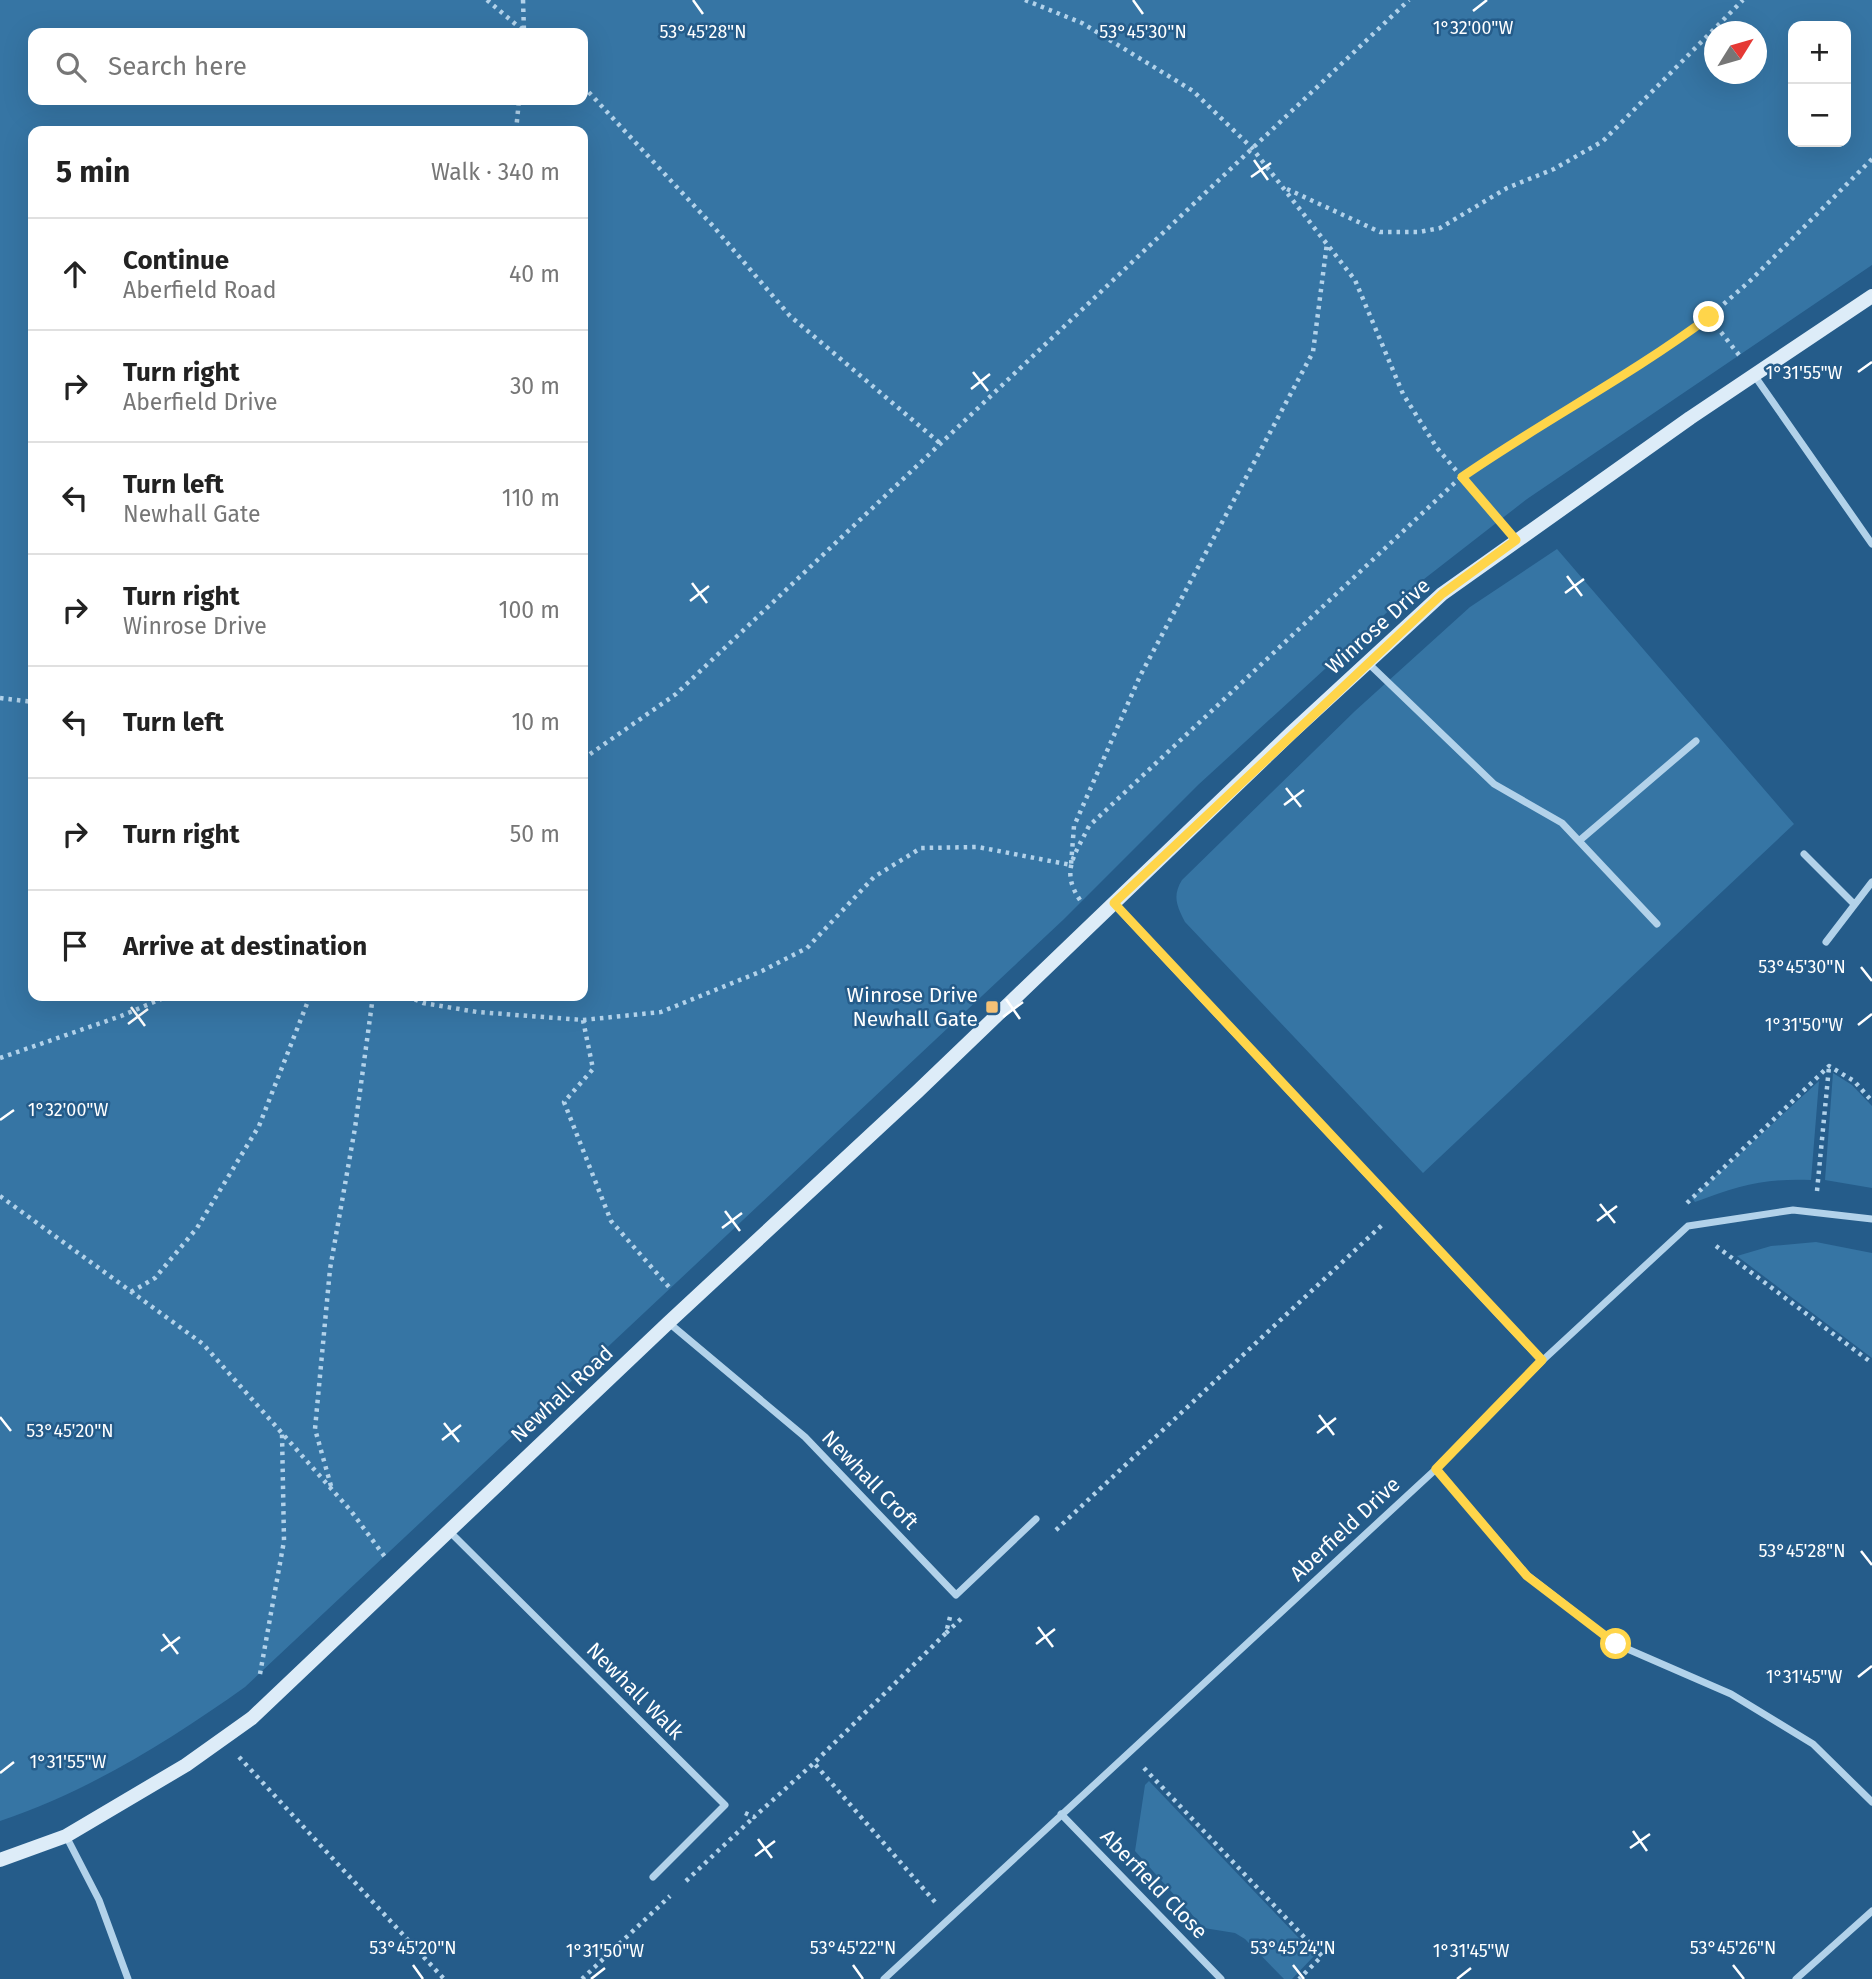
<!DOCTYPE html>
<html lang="en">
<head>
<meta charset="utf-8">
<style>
	body { margin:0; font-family:"Fira Sans",sans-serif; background:#f6f6f6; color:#222 }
	.controls { position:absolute; right:21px; top:21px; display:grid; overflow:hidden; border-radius:14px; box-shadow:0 7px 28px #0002 }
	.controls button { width:63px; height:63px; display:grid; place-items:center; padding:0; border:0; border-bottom:2px solid #e0e0e0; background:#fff; color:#222; font:35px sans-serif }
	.compass { position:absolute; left:1704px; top:21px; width:63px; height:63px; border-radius:50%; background:#fff; box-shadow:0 7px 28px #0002; rotate:53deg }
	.stop { position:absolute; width:21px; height:21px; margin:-16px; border:5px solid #ffd54a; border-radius:50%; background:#fff }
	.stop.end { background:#ffd54a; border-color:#fff; box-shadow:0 2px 7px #0008 }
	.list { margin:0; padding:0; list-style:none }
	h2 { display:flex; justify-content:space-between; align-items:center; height:91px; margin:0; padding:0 28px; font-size:30px }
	h2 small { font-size:23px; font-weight:400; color:#767676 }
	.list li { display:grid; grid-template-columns:46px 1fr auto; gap:21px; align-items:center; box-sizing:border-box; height:112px; padding:0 28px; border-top:2px solid #e0e0e0 }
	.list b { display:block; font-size:26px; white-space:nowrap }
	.list p { margin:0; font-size:23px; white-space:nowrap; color:#767676 }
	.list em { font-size:23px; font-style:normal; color:#767676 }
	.icon { flex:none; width:38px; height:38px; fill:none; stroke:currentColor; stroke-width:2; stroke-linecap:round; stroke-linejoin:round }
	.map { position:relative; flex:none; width:1872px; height:1979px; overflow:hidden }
	.search { position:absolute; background:#fff; box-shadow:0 7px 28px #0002; left:28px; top:28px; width:560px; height:77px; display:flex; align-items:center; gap:18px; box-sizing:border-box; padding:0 24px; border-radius:14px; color:#767676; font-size:26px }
	.panel { position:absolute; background:#fff; box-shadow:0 7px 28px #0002; left:28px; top:126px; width:560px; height:875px; border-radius:14px }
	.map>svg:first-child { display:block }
	.green { fill:#3675a4; fill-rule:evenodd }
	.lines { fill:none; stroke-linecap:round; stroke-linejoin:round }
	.path { stroke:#b2d2ea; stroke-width:4.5; stroke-dasharray:3.5 5; stroke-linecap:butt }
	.street { stroke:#b2d2ea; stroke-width:7 }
	.secondary { stroke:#ddecf8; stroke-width:14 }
	.route { stroke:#ffd54a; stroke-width:9 }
	.ticks { fill:none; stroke:#fff; stroke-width:2.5 }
	.poi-dot { fill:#f3c176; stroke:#255c8a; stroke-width:2.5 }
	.labels { text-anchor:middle; stroke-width:5; stroke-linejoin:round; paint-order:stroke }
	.street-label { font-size:21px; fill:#fff; stroke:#255c8a }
	.poi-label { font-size:21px; fill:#fff; stroke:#255c8a; text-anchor:end }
	.ticks-label { font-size:18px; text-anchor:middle; fill:#fff; stroke:#255c8a; stroke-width:5; stroke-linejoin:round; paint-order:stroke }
</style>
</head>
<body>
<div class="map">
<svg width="1872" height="1979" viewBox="0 0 1872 1979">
	<rect width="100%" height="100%" fill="#255c8a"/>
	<path class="green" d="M0 0H1872V265L1527 499 1419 583 1198 785 1063 920 245 1687C169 1741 89 1791 0 1821ZM1793 26H1846V142H1793ZM1714 32H1756V74H1714ZM33 33H583V100H33ZM33 131H583V996H33Z
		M1557 549 1794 824 1423 1173 1185 922C1177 906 1172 896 1182 880L1355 711 1470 607Z
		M1833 1073 1852 1085 1872 1106V1188L1825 1180Z
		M1819 1081 1811 1180C1765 1178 1738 1186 1695 1202L1692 1198Z
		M1816 1242 1872 1253V1358L1737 1256 1771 1246Z
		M1149 1781 1315 1955 1292 1979H1284L1245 1939 1235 1933 1204 1928 1135 1851 1145 1785Z"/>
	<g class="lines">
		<path class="path" d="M487 0 526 33
			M523 0 524 31
			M1025 0 1082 23 1193 91 1252 148 1355 280 1403 394 1437 448 1501 523
			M583 86 713 226 790 316 941 444
			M516 131 519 100
			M1287 189 1380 232H1419L1440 228 1507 188 1554 169 1603 141 1743 0
			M1739 355 1709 317 1751 280 1872 159
			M0 698 33 702
			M583 759 676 694 1409 0
			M1080 900C1060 871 1075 855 1089 826L1462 476C1543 421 1630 376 1709 317
			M407 996 423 1003 477 1012 583 1020 661 1012 762 971 807 948 874 877 921 848 978 847 1071 865 1074 826 1140 676 1313 352 1327 243
			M583 1020 593 1069 564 1102 611 1221 669 1287
			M0 1058 121 1016 168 996
			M1817 1191 1829 1067
			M0 1196 203 1344 351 1511 385 1557
			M1687 1203 1829 1066 1854 1081 1872 1101
			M1716 1246 1872 1363
			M131 1292 155 1278 197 1228 259 1126 310 996
			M331 1486 315 1429 330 1269 355 1128 373 996
			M1056 1530 1382 1225
			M946 1633 963 1617
			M260 1674 284 1541 282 1433
			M239 1757 444 1979
			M1144 1768 1322 1956 1299 1979
			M745 1813 754 1817 814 1763
			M686 1881 754 1817
			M935 1902 814 1763 946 1633 950 1617
			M582 1979 670 1896"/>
		<path class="street" d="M1754 375 1872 544
			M1368 663 1494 784 1562 823 1657 924
			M1579 841 1696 741
			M1804 854 1853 903
			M1114 904 1542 1361
			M1826 942 1872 882
			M669 1323 805 1437 956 1595 1036 1519
			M1436 1469 1527 1575 1616 1644 1731 1694 1813 1744 1872 1802
			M449 1531 725 1805 653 1877
			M1061 1814 1221 1979
			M66 1836 99 1900 128 1979
			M884 1979 1436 1469 1542 1361 1688 1226 1793 1210 1872 1219
			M1796 1979 1872 1911"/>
		<path class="secondary" d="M0 1860 66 1836 186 1765 252 1718 668 1323 917 1092 1291 733 1442 594 1690 418 1872 296"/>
	</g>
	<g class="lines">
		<path class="route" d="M1616 1644 1527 1576 1436 1469 1542 1360 1114 903 1442 594 1516 540 1462 477C1543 421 1630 376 1709 317"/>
	</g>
	<path class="ticks" d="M693 0 703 14M1133 0 1143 14M1473 11 1487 0M1254 160 1268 180M1251 177 1271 163M973 372 988 391M1858 372 1872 362M971 389 990 374M1567 576 1582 596M692 583 707 603M1565 593 1584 579M690 601 709 586M1286 788 1301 807M1284 805 1304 790M1861 967 1872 981M1006 999 1020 1019M131 1007 145 1026M1003 1017 1023 1002M128 1024 148 1009M1858 1025 1872 1014M0 1120 14 1110M1600 1204 1615 1223M725 1211 740 1231M1597 1221 1617 1206M722 1228 742 1213M1319 1415 1334 1435M0 1417 11 1431M444 1423 459 1442M1317 1433 1336 1418M442 1440 461 1425M1861 1551 1872 1565M1038 1627 1053 1647M163 1634 178 1654M1036 1644 1055 1629M161 1651 180 1637M1858 1677 1872 1666M0 1773 14 1762M1633 1831 1647 1851M758 1839 772 1858M1630 1848 1650 1834M755 1856 775 1841M413 1965 423 1979M853 1965 863 1979M1293 1965 1304 1979M1733 1965 1744 1979M591 1979 605 1968M1457 1979 1471 1968"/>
	<rect class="poi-dot" x="985" y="1000" width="14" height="14" rx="3.5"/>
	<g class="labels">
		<g class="street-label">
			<text transform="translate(1378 626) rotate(-42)" y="7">Winrose Drive</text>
			<text transform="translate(562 1394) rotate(-43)" y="7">Newhall Road</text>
			<text transform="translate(870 1480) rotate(46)" y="7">Newhall Croft</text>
			<text transform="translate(1345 1529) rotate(-43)" y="7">Aberfield Drive</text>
			<text transform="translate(635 1691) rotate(45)" y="7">Newhall Walk</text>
			<text transform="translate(1154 1884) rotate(46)" y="7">Aberfield Close</text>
		</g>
		<g class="poi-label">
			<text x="978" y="1002">Winrose Drive<tspan x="978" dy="24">Newhall Gate</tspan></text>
		</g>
	</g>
	<g class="ticks-label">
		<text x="1473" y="34">1°32'00"W</text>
		<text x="703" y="38">53°45'28"N</text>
		<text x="1143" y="38">53°45'30"N</text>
		<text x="1804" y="379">1°31'55"W</text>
		<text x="1802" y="973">53°45'30"N</text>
		<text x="1804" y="1031">1°31'50"W</text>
		<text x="68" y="1116">1°32'00"W</text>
		<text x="70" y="1437">53°45'20"N</text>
		<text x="1802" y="1557">53°45'28"N</text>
		<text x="1804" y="1683">1°31'45"W</text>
		<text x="68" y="1768">1°31'55"W</text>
		<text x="413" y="1954">53°45'20"N</text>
		<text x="853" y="1954">53°45'22"N</text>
		<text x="1293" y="1954">53°45'24"N</text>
		<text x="1733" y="1954">53°45'26"N</text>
		<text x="605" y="1957">1°31'50"W</text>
		<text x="1471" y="1957">1°31'45"W</text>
	</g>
</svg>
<div class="controls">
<button>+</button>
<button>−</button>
</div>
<svg class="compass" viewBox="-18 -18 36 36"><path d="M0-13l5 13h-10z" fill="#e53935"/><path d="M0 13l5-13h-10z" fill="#767676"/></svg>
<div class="stop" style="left:1616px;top:1644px"></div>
<div class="stop end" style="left:1709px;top:317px"></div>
<div class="search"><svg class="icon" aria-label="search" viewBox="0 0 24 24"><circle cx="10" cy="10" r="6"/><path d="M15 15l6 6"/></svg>Search here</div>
<section class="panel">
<h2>5 min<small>Walk · 340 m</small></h2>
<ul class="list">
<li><svg class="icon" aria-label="ahead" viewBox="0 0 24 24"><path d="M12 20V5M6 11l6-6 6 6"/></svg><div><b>Continue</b><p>Aberfield Road</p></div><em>40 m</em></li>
<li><svg class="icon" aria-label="right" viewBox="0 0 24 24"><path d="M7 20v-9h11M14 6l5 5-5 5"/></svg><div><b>Turn right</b><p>Aberfield Drive</p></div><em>30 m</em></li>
<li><svg class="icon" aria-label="left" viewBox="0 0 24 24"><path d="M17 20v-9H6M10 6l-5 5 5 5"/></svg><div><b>Turn left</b><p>Newhall Gate</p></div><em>110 m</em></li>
<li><svg class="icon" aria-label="right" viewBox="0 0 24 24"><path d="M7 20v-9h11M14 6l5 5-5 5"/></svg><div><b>Turn right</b><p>Winrose Drive</p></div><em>100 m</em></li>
<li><svg class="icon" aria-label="left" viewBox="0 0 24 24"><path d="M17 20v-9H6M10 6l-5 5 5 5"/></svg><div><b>Turn left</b></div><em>10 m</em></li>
<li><svg class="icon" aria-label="right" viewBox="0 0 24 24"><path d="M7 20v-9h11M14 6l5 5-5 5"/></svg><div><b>Turn right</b></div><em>50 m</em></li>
<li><svg class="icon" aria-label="arrive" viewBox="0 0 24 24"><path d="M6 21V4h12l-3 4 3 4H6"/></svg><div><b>Arrive at destination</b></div></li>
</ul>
</section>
</div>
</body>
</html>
